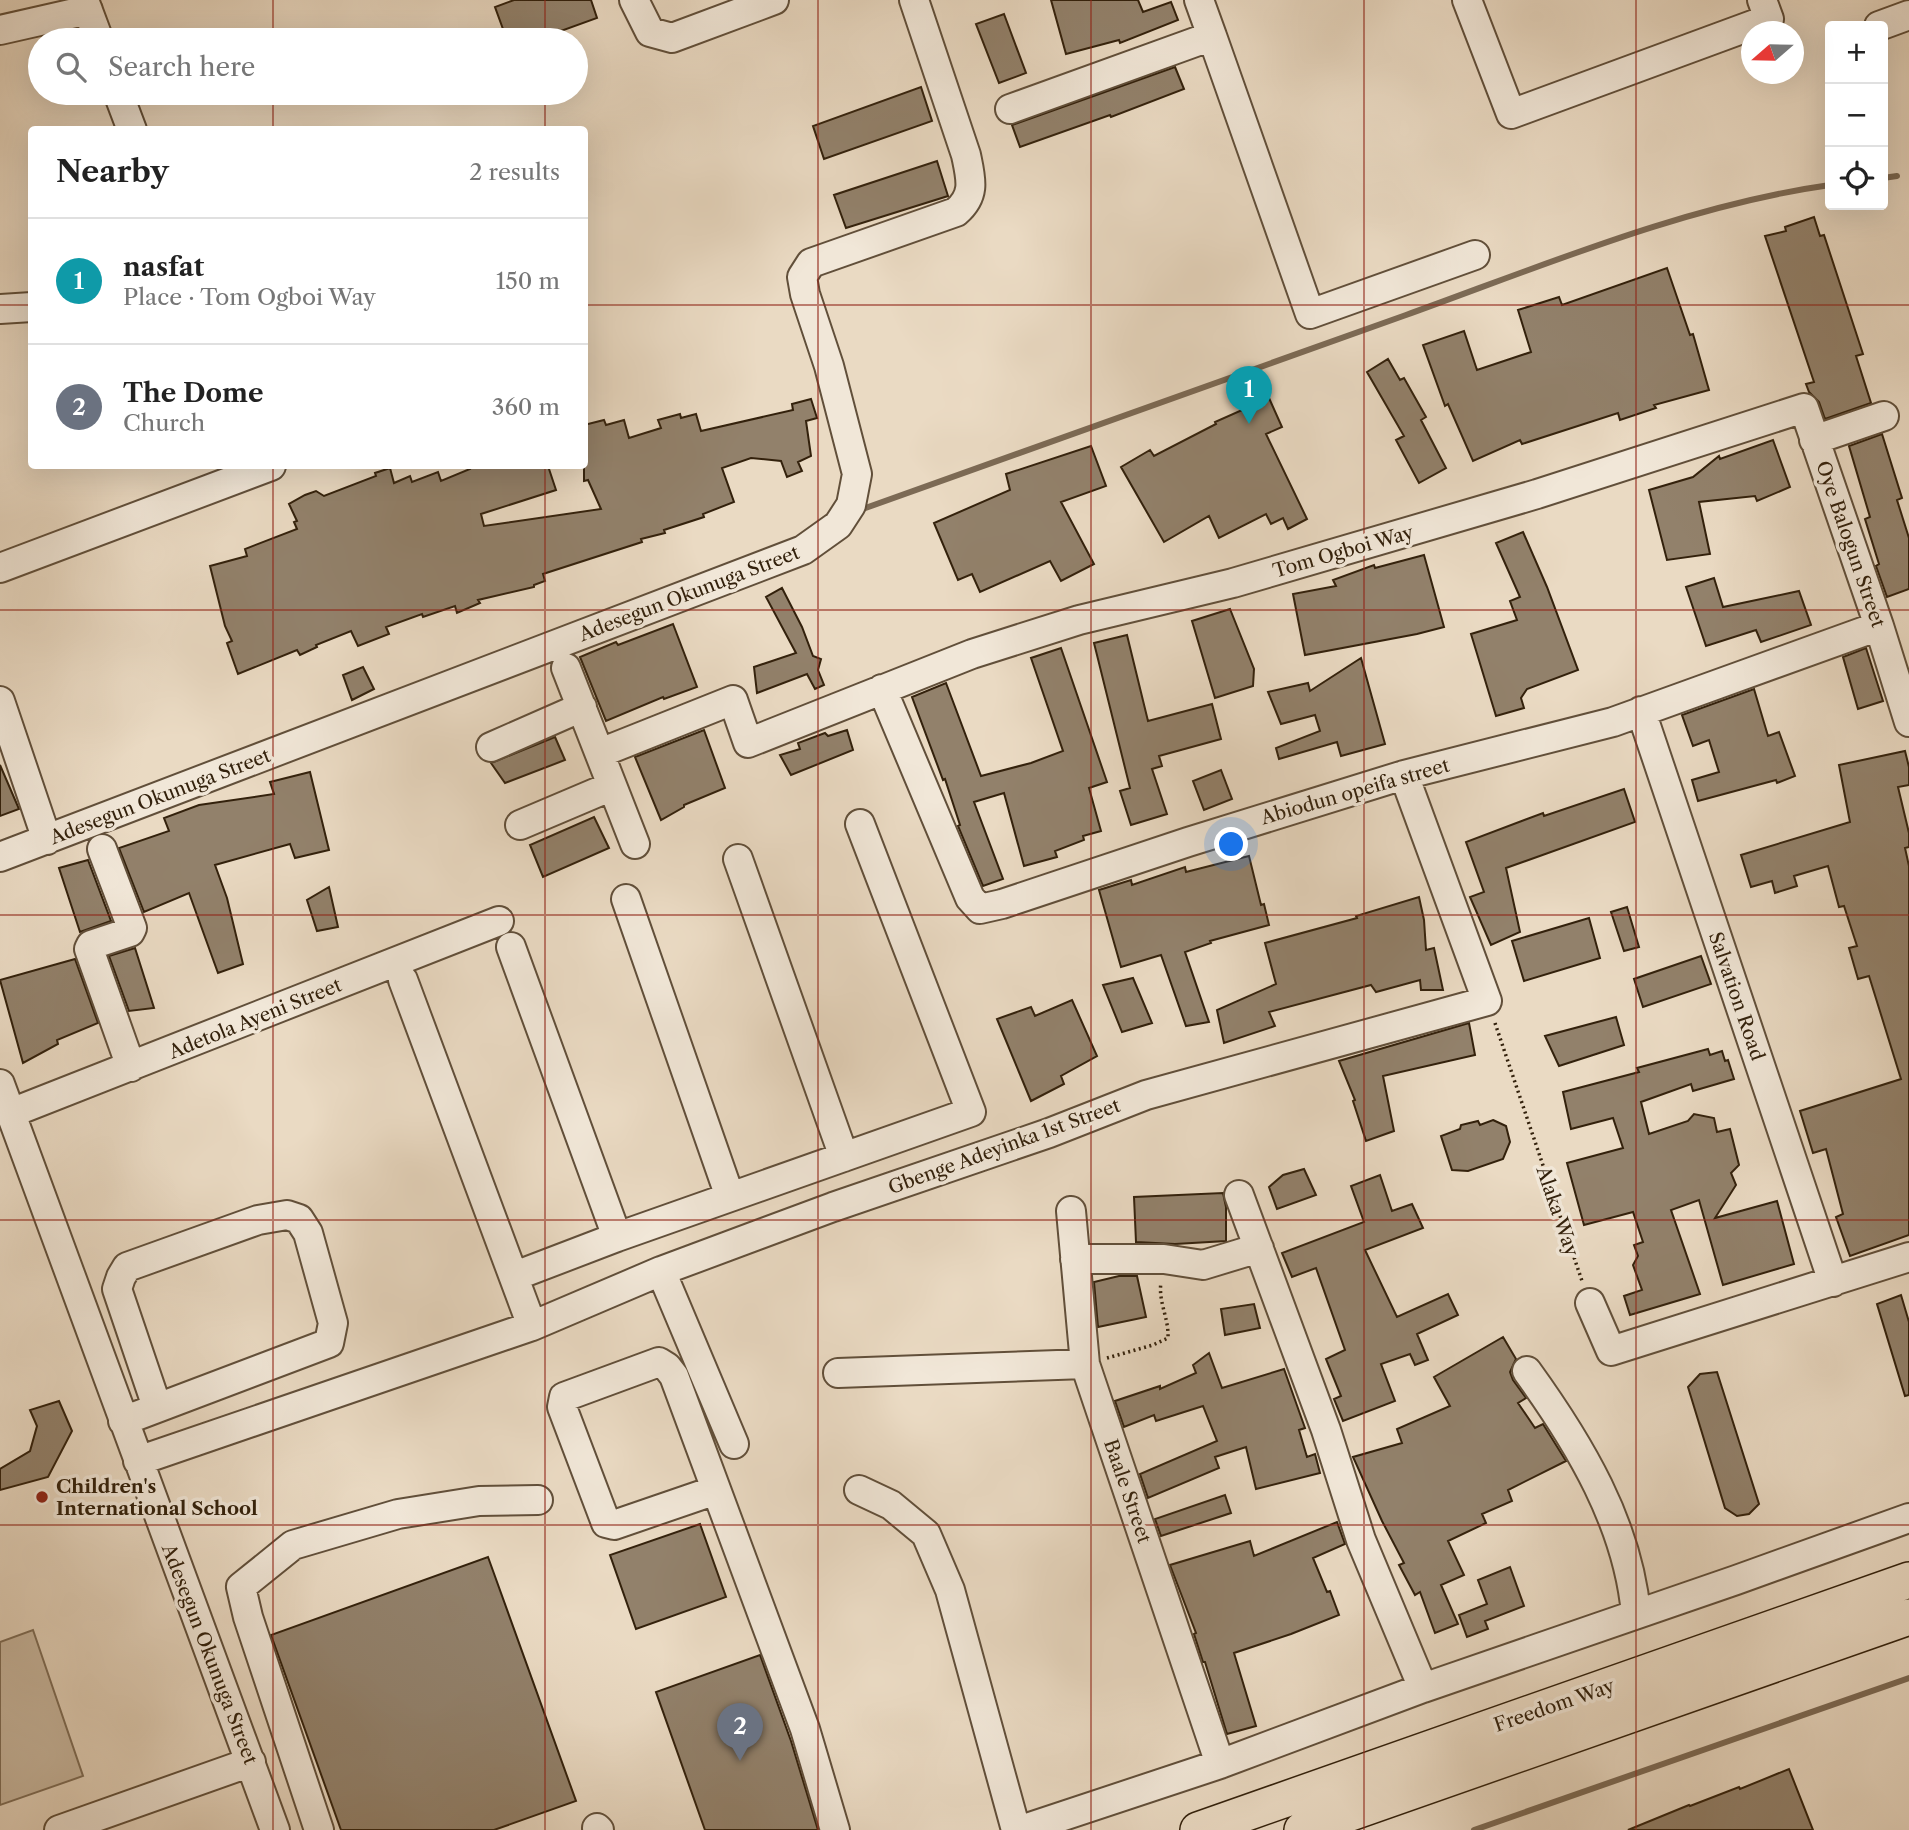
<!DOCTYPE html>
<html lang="en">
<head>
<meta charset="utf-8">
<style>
	body { margin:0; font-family:"Libre Caslon Text",serif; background:#f2f2f2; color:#222 }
	.controls { position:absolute; right:21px; top:21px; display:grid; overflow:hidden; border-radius:7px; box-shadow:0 7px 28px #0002 }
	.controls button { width:63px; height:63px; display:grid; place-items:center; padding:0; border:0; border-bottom:2px solid #e0e0e0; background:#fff; color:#222; font:35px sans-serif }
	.compass { position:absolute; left:1741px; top:21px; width:63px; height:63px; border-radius:50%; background:#fff; box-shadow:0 7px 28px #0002; rotate:250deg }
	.you { position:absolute; left:1232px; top:845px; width:24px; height:24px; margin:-18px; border:5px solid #fff; border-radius:50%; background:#1a73e8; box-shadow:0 0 0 10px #1a73e833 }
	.badge { display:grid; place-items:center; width:46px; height:46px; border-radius:50%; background:#db2777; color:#fff; font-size:23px; font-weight:700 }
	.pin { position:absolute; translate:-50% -58px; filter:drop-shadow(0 2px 4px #0008) }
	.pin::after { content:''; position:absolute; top:37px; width:24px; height:21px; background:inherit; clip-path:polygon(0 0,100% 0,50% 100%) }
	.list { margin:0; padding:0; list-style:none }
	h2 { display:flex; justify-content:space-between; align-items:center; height:91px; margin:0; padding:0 28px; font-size:30px }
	h2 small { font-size:23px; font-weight:400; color:#767676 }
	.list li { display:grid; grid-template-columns:46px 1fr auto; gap:21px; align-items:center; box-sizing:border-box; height:126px; padding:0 28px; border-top:2px solid #e0e0e0 }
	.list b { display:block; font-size:26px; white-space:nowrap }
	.list p { margin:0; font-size:23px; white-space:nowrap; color:#767676 }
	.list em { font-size:23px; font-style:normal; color:#767676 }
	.icon { flex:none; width:38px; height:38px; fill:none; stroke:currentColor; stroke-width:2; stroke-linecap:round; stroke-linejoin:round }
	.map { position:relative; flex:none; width:1909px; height:1830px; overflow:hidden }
	.search { position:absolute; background:#fff; box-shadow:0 7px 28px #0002; left:28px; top:28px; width:560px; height:77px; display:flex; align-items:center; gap:18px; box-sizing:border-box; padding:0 24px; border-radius:38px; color:#767676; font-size:26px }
	.panel { position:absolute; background:#fff; box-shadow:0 7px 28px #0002; left:28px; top:126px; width:560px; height:343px; border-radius:7px }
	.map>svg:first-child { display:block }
	.green { fill:#cbbba4; stroke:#7f6e58; stroke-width:2 }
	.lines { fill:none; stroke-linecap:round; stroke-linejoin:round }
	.stream { stroke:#7c6a55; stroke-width:6 }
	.building { fill:#92816b; stroke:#33210c; stroke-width:2 }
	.minor-casing { stroke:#614f3a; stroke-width:32 }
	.major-casing { stroke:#33210c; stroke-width:38 }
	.path { stroke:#33210c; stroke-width:3.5; stroke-dasharray:2 3.5; stroke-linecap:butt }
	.minor { stroke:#f1e7d8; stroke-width:28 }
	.major { stroke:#eadac3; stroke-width:35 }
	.grid { fill:none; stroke:#8f2418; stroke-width:2; stroke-opacity:0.55 }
	.poi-dot { fill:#8f2418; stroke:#f1e7d8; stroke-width:2.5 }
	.labels { text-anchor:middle; stroke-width:7; stroke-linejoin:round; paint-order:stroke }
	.street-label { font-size:19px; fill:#33210c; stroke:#f1e7d8 }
	.poi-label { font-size:19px; font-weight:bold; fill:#33210c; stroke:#f1e7d8; text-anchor:start }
</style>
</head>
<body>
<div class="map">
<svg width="1909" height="1830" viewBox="0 0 1909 1830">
	<rect width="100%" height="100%" fill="#eadac3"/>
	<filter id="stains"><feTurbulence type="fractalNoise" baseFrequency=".00286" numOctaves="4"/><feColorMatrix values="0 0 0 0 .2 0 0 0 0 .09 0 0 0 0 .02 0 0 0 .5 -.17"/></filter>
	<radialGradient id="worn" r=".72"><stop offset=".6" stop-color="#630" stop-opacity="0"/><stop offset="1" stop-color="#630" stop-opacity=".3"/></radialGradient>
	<path class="green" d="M33 1630 83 1776 0 1805V1642Z"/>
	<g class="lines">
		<path class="stream" d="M1883 178 1897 176
			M857 511C1040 446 1223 381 1406 315 1542 266 1687 205 1830 185
			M1474 1830 1909 1678"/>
	</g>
	<path class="building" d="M514 0H591L597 18 536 40H507L495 7Z
		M1051 0H1138L1143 12 1171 2 1178 20 1120 43 1119 40 1066 54Z
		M1004 14 1026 73 999 83 976 24Z
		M1175 67 1184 89 1111 117 1110 115 1020 147 1012 125Z
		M921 87 932 121 824 159 813 126Z
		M937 161 948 196 846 228 834 195Z
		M1814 217 1820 236 1824 235 1863 354 1856 356 1871 403 1825 419 1819 402 1809 392 1806 384 1814 382 1765 236 1786 231 1785 227Z
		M1667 268 1690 335 1693 334 1709 390 1654 405 1656 408 1620 420 1618 413 1522 444 1520 440 1473 461 1448 404 1445 406 1423 345 1464 331 1477 370 1531 352 1518 310 1559 297 1562 305Z
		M1388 359 1400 380 1404 378 1426 417 1421 420 1446 468 1419 483 1396 440 1404 436 1367 372Z
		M1269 398 1282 427 1266 434 1307 519 1288 529 1283 518 1271 524 1266 514 1219 538 1209 516 1164 542 1121 467 1150 450 1154 456 1216 424 1215 422Z
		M811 399 817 418 806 421 811 456 798 462 802 471 787 477 781 461 751 458 722 468 734 502 703 514 704 517 664 530 665 533 641 539 642 542 543 574 545 581 534 585V587L478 600 480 603 457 613 455 606 423 617 422 614 386 627 389 634 358 646 351 631 316 645 317 647 300 655 297 650 238 674 227 643 232 641 225 626 210 566 247 556 245 549 297 529 294 522 297 521 289 504 305 495 316 491 324 496 376 476 375 473 390 468 394 483 410 476 412 482 438 472 441 481 470 469 469 466H548L556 490 481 514 484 526 601 509 588 480 584 481V425L604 420 606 425 624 420 629 438 661 428 658 420 680 414 681 418 696 414 701 431 793 410 792 404Z
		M1882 434 1902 498 1897 500 1909 538V589L1887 597 1876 566 1879 564 1865 519 1870 517 1849 446Z
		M1773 440 1790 487 1757 501 1755 496 1699 502 1710 554 1667 560 1649 490 1693 477 1719 456 1720 459Z
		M1091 446 1106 486 1061 502 1094 564 1061 581 1050 561 980 592 972 574 958 580 934 523 1010 490 1006 474Z
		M1523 532 1547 587 1578 670 1527 689 1521 698 1524 708 1496 716 1471 634 1517 620 1510 601 1520 597 1496 543Z
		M1424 555 1444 627 1417 634 1305 655 1293 594 1336 586 1333 580 1374 565 1375 568Z
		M1714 578 1723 607 1799 591 1811 625 1761 642 1756 630 1706 646 1686 587Z
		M782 588 802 627 813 656 821 659 818 670 824 685 815 689 807 674 757 693 754 667 796 653 766 597Z
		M1230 609 1254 669 1253 686 1215 698 1192 621Z
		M673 624 697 687 664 699 663 697 606 721 580 657 616 642 618 645Z
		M1127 635 1148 721 1212 704 1221 739 1159 756 1162 766 1152 769 1167 814 1131 825 1120 791 1130 788 1094 643Z
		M1061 648 1107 782 1089 788 1101 831 1083 836 1084 840 1055 851 1057 857 1024 866 1004 793 974 802 1003 879 983 886 958 826 960 825 945 779 943 780 912 697 946 683 981 776 1031 763 1063 751 1031 658Z
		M1866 648 1883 701 1858 709 1843 657Z
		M1361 658 1385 744 1341 756 1337 742 1279 759 1276 748 1320 731 1315 715 1281 724 1268 692 1308 683 1310 691Z
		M363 667 374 689 352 700 343 675Z
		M1754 689 1768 736 1779 732 1795 776 1777 783 1776 780 1698 801 1692 780 1719 772 1709 740 1693 746 1682 715Z
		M704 730 725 788 684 805V807L661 820 635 757Z
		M847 730 853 750 791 775 780 755 800 749 798 743 825 733 828 736Z
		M555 737 565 760 505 783 491 763Z
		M1905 751 1909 767V785L1898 787 1909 833V847L1905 848 1909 866V1235L1850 1256 1836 1217 1843 1214 1826 1149 1813 1153 1800 1111 1901 1079 1869 976 1858 979 1849 948 1857 946 1844 906 1839 907 1828 866 1794 876 1797 886 1775 893 1772 881 1751 887 1741 855 1850 822 1839 765Z
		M0 765 19 809 0 816Z
		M1221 770 1232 799 1204 810 1193 781Z
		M310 772 329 850 295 858 290 844 215 865 227 898 243 964 218 973 189 893 144 912 119 848 169 831 164 818 199 805 274 794 270 782Z
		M1624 789 1635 822 1506 868 1520 932 1491 945 1470 897 1484 892 1466 842 1543 813 1544 816Z
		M594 817 609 848 543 877 530 845Z
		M1249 856 1261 905 1264 904 1269 925 1210 941 1211 943 1185 952 1209 1022 1186 1026 1161 955 1121 967 1099 890 1131 880 1132 885 1185 867 1186 872Z
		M88 860 111 921 80 932 59 868Z
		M329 887 338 927 317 931 307 900Z
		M1419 897 1424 920 1426 950 1434 948 1443 990H1421L1420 980 1376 992 1371 985 1269 1012 1275 1026 1224 1043 1217 1010 1276 984 1265 943 1357 918 1356 916Z
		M1627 907 1639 947 1624 951 1611 912Z
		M1589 918 1600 958 1524 981 1512 941Z
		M135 948 154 1008 129 1011 109 956Z
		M1701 956 1711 984 1643 1007 1634 979Z
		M75 959 98 1023 57 1040 58 1044 23 1063 0 980Z
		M1133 978 1152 1023 1122 1032 1103 985Z
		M1072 1000 1097 1056 1061 1076 1064 1084 1031 1101 997 1019 1031 1007 1035 1016Z
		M1616 1017 1624 1045 1559 1066 1545 1036Z
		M1469 1023 1475 1055 1383 1076 1394 1131 1366 1141 1353 1101 1355 1100 1339 1061Z
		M1708 1049 1710 1055 1722 1051 1725 1061 1728 1060 1734 1079 1693 1091 1691 1084 1641 1102 1649 1134 1688 1121 1694 1114 1714 1118 1717 1132 1730 1129 1739 1165 1731 1173 1736 1185 1715 1218 1777 1201 1794 1264 1723 1285 1699 1200 1671 1210 1700 1294 1630 1315 1624 1296 1642 1290 1633 1265 1638 1256 1634 1245 1643 1242 1633 1212 1584 1225 1567 1163 1623 1148 1613 1118 1571 1129 1563 1092 1639 1072 1637 1068Z
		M1493 1120 1506 1126 1510 1142 1503 1159 1468 1171 1452 1170 1441 1136 1460 1129 1461 1125 1478 1121 1480 1125Z
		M1304 1169 1316 1195 1277 1209 1269 1187 1283 1175Z
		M1380 1175 1392 1211 1412 1204 1423 1228 1365 1250 1397 1317 1448 1294 1458 1315 1417 1334 1428 1360 1415 1365 1410 1354 1381 1364 1395 1401 1343 1421 1334 1399 1341 1396 1326 1359 1345 1350 1316 1268 1292 1277 1282 1253 1364 1222 1351 1186Z
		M1223 1193 1226 1207V1241L1175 1244 1136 1242 1134 1197Z
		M1119 1276H1137L1146 1317 1098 1327 1094 1282Z
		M1901 1295 1909 1322V1395L1905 1396 1877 1304Z
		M1254 1304 1260 1328 1225 1335 1221 1309Z
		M1503 1337 1516 1359 1510 1372 1513 1380 1526 1398 1518 1403 1535 1428 1543 1424 1566 1461 1508 1490 1512 1501 1482 1514 1486 1523 1448 1541 1464 1575 1441 1585 1458 1624 1435 1633 1420 1592 1415 1595 1399 1565 1404 1563 1382 1521 1353 1457 1402 1443 1397 1429 1450 1406 1434 1377Z
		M1209 1353 1222 1388 1284 1369 1305 1428 1299 1430 1307 1457 1315 1454 1320 1473 1256 1489 1246 1447 1215 1457 1219 1468 1148 1498 1140 1474 1217 1441 1203 1406 1156 1421 1154 1415 1124 1427 1115 1401 1160 1386V1389L1196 1373 1193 1365Z
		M1717 1372 1759 1504 1749 1514 1737 1516 1725 1508 1688 1387 1700 1374Z
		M59 1401 72 1431 48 1477 0 1490V1469L30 1451 37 1426 30 1410Z
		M1225 1495 1231 1513 1161 1536 1155 1519Z
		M1337 1522 1345 1544 1313 1558 1327 1592 1330 1591 1339 1615 1291 1634 1234 1653 1256 1726 1227 1734 1205 1662H1203L1194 1634 1196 1633 1170 1565 1250 1541 1254 1556Z
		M700 1524 726 1597 636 1629 610 1555Z
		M488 1557 576 1801 494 1830H341L271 1635Z
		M1510 1567 1524 1606 1485 1621 1488 1629 1467 1637 1459 1615 1487 1604 1478 1580Z
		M760 1655 791 1741 818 1830H705L656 1692Z
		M1789 1769 1813 1830H1628L1689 1805 1690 1806 1739 1787 1740 1789Z"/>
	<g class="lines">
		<defs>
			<path id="minor" d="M84 0 99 40
				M634 0 650 32 672 38 774 0
				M1467 0 1511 114 1769 19 1762 0
				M1879 26 1909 15
				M0 30 88 10
				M1212 36 1310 314 1475 255
				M118 93 132 130
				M1010 109 1212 36 1199 0
				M0 309 32 307
				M1814 440 1884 416
				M0 568 271 466
				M566 668 635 844
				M882 689 970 898 980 909 1002 904 1188 842 1404 775 1613 722 1879 626
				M0 701 47 840
				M1641 711 1833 1282
				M491 747 582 707
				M600 753 733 700 748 743 972 654 1079 620 1233 583 1537 494 1804 408 1879 626 1909 722
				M520 825 612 786
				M102 849 132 928 130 932 91 945 89 949 131 1067
				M0 857 803 550 838 525 851 505 857 474 829 366 805 294 802 277 811 263 956 212C976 195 971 179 966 155L914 0
				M738 859 844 1157
				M626 899 730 1197
				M511 947 617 1237
				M0 1084 275 1830
				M11 1113 499 921
				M1239 1195 1326 1430 1361 1540 1423 1688
				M1071 1211 1085 1364 1220 1764
				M1075 1259H1164L1203 1265 1259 1248
				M661 1271 734 1444
				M515 1276 617 1237 971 1112 860 824
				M1590 1303 1611 1351 1909 1257
				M532 1326 661 1271 833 1207 1049 1133 1146 1095 1487 1001 1404 775
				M1527 1371C1579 1443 1628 1524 1636 1614
				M838 1373 1085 1364
				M123 1421 329 1343 333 1323 308 1233 299 1219 287 1215 258 1220 127 1267 121 1277 117 1289 157 1407
				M138 1461 532 1326 403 980
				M716 1490 614 1525 606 1523 562 1407 564 1397 659 1362 667 1367 674 1376 805 1729 835 1830
				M859 1490 891 1505 926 1534 950 1590 1016 1830
				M597 1828 599 1830
				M59 1830 251 1762
				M319 1830 248 1617 241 1587 293 1545 398 1514 479 1501 538 1500
				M1021 1830 1220 1764 1423 1688 1736 1580 1909 1518"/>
			<path id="major" d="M1198 1830 1909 1580
				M1302 1830 1909 1617"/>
		</defs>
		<use href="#minor" class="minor-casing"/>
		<use href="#major" class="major-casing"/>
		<path class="path" d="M1495 1023 1582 1281
			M1107 1358 1153 1345 1168 1338C1169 1318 1158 1302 1161 1282"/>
		<use href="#minor" class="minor"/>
		<use href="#major" class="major"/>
	</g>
	<path class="grid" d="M273 0V40M545 0V40M818 0V1830M1091 0V1830M1364 0V1830M1636 0V1830M273 93V130M545 93V130M0 305H32M584 305H1909M273 466V1830M545 466V1830M0 610H1909M0 915H1909M0 1220H1909M0 1525H1909"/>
	<circle class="poi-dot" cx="42" cy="1497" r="7"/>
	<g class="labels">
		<g class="street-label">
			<text transform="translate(1851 544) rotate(71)" y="7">Oye Balogun Street</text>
			<text transform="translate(1343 551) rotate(-16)" y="7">Tom Ogboi Way</text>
			<text transform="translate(689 593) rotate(-21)" y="7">Adesegun Okunuga Street</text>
			<text transform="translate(1355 791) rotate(-16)" y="7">Abiodun opeifa street</text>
			<text transform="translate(160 796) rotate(-21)" y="7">Adesegun Okunuga Street</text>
			<text transform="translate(1737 996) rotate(71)" y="7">Salvation Road</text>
			<text transform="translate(255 1018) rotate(-22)" y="7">Adetola Ayeni Street</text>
			<text transform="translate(1004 1146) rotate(-20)" y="7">Gbenge Adeyinka 1st Street</text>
			<text transform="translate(1558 1211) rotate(71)" y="7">Alaka Way</text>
			<text transform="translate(1128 1491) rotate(71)" y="7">Baale Street</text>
			<text transform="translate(210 1654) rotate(69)" y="7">Adesegun Okunuga Street</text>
			<text transform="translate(1554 1705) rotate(-19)" y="7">Freedom Way</text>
		</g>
		<g class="poi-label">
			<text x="56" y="1493">Children's<tspan x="56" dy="22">International School</tspan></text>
		</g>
	</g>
	<rect width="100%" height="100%" filter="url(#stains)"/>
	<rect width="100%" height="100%" fill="url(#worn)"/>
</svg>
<div class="controls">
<button>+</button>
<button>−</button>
<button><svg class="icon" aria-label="locate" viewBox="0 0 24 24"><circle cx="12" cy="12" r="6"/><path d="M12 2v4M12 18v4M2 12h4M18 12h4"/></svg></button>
</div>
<svg class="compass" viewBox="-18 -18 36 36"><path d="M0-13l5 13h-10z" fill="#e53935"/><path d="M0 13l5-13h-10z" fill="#767676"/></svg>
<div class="you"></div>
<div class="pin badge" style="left:1249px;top:424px;background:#0f9aa8">1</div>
<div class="pin badge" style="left:740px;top:1761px;background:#6b7280">2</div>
<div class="search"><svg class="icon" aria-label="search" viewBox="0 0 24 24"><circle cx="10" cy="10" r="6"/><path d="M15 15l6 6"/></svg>Search here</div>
<section class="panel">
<h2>Nearby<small>2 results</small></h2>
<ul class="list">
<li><span class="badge" style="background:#0f9aa8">1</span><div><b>nasfat</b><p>Place · Tom Ogboi Way</p></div><em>150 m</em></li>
<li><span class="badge" style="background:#6b7280">2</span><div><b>The Dome</b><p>Church</p></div><em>360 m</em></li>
</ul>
</section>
</div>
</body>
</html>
